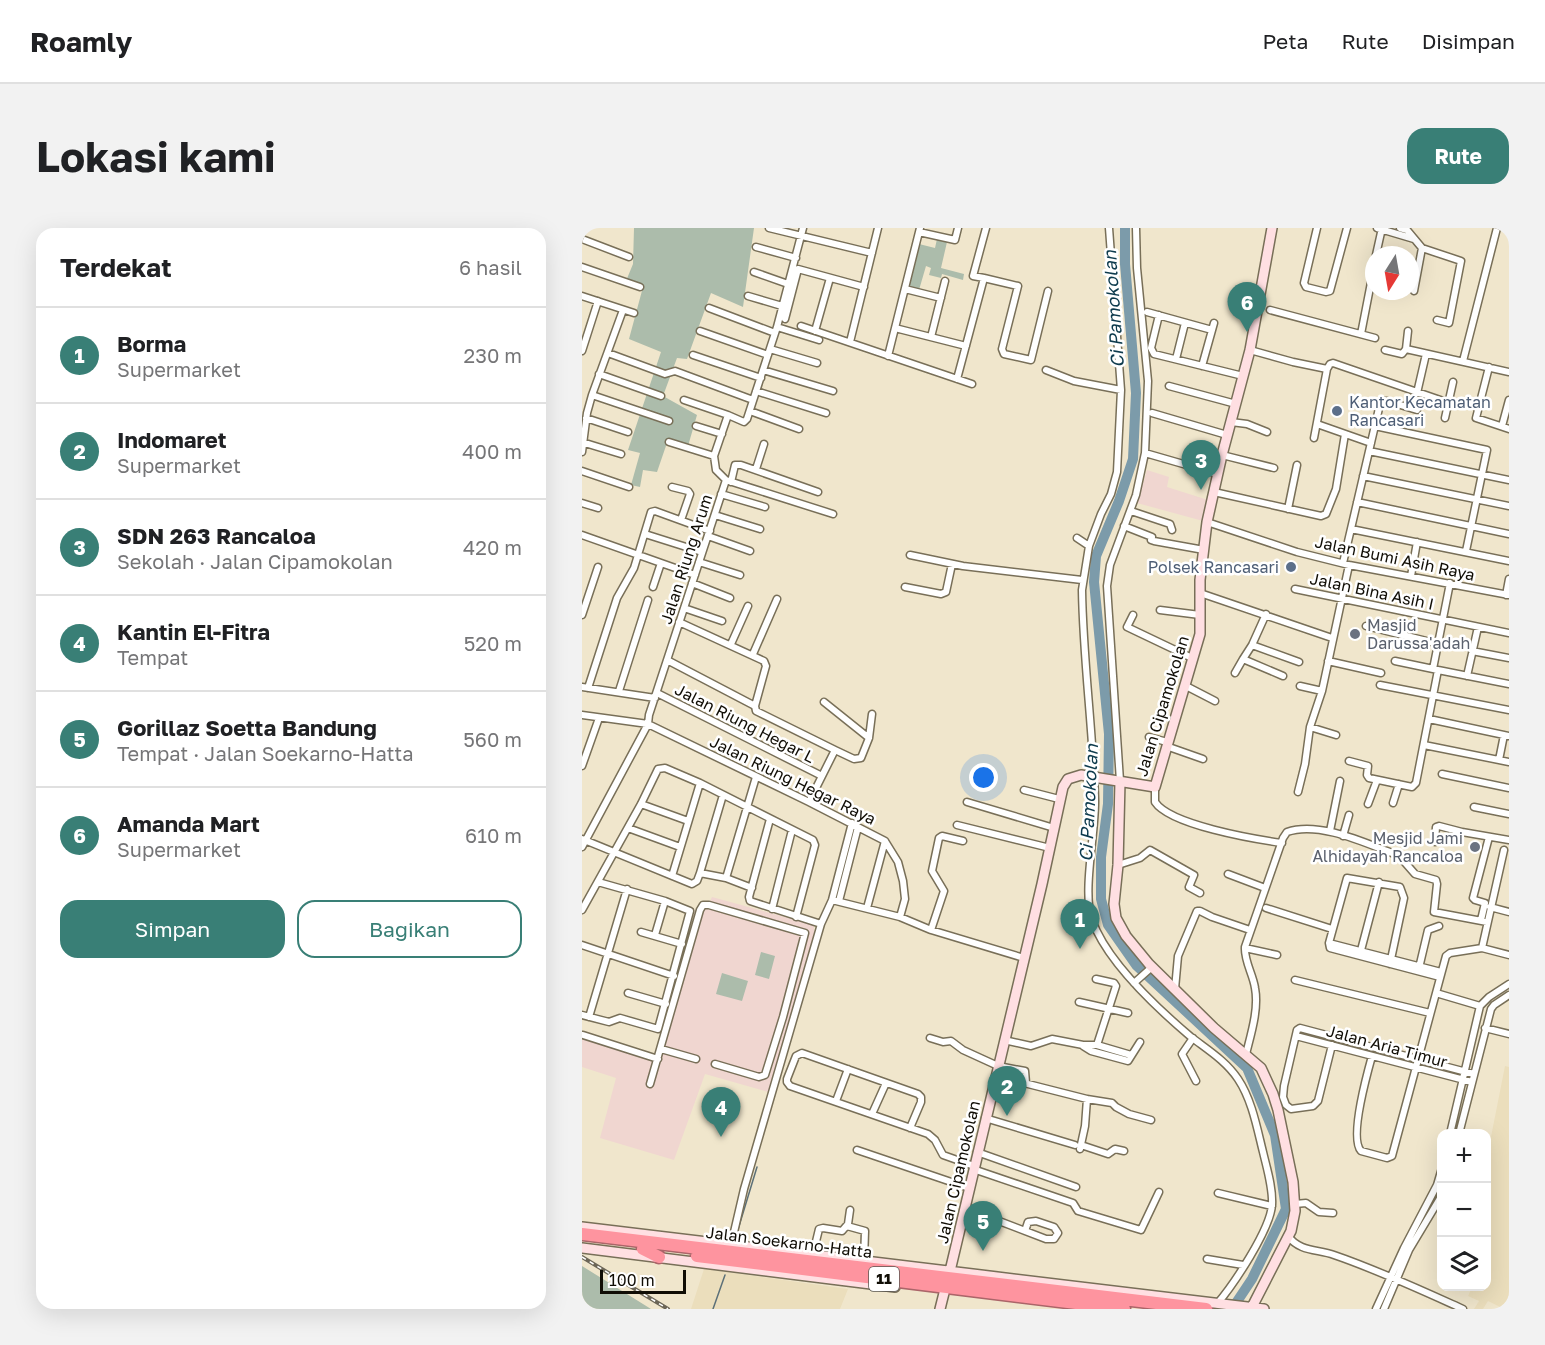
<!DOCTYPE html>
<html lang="id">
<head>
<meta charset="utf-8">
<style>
	body { margin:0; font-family:"Golos Text",sans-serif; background:#f2f2f2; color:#202124 }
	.controls { position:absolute; right:18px; bottom:18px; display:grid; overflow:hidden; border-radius:12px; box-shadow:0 6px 24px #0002 }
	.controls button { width:54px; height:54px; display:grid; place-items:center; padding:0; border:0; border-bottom:2px solid #e0e0e0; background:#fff; color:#202124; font:30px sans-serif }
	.compass { position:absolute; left:783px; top:18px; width:54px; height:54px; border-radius:50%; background:#fff; box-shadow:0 6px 24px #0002; rotate:191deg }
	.scale { position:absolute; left:18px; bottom:15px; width:86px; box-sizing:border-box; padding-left:6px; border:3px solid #100d05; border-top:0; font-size:16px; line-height:21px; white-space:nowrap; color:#100d05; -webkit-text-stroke:4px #fff; paint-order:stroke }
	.you { position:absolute; left:402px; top:550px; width:21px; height:21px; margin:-15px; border:4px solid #fff; border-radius:50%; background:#1a73e8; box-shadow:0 0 0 9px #1a73e833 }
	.badge { display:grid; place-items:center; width:39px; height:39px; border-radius:50%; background:#397f76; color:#fff; font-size:20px; font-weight:700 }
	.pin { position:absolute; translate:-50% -50px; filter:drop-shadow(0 2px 3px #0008) }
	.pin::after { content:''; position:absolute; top:32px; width:21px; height:18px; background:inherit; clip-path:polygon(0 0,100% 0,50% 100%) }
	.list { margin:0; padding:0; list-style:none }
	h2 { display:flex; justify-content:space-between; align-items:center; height:78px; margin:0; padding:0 24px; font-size:26px }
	h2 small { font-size:20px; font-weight:400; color:#757577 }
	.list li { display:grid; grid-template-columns:39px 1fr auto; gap:18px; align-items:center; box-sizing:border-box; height:96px; padding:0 24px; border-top:2px solid #e0e0e0 }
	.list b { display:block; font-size:22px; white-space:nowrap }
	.list p { margin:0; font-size:20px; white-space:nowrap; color:#757577 }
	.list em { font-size:20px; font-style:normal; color:#757577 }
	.actions { display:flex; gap:12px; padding:18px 24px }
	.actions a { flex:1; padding:14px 0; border:2px solid #397f76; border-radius:18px; text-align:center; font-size:21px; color:#397f76 }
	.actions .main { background:#397f76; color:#fff }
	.icon { flex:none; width:33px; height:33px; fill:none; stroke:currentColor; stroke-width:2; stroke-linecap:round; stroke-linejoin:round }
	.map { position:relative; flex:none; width:927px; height:1081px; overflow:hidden; border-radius:18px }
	header { display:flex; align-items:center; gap:36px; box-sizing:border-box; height:84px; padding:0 30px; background:#fff; border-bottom:2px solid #e0e0e0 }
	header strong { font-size:28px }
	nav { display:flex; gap:33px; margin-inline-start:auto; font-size:21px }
	.intro { display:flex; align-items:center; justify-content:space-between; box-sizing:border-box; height:144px; padding:0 36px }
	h1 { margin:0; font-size:42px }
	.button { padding:15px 27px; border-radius:18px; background:#397f76; color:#fff; font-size:21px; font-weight:700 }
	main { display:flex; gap:36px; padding:0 36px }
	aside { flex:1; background:#fff; border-radius:18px; box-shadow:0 6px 24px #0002 }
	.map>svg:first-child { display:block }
	.built { fill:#ebdebc }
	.education { fill:#f0d6d0 }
	.green { fill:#acbcab }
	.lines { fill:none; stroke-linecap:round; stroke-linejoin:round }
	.stream { stroke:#5c7078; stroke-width:1.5 }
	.river { stroke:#7c9baa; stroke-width:10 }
	.street-casing { stroke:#786f58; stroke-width:9 }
	.secondary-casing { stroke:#786f58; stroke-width:12 }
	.highway-casing { stroke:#ab6569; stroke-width:15 }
	.street { stroke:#fff; stroke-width:6 }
	.secondary { stroke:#ffdfe2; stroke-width:9 }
	.highway { stroke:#fe949f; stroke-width:12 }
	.rail-casing { stroke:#6c6657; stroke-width:4 }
	.rail { stroke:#fff; stroke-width:1.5; stroke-dasharray:4.5; stroke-linecap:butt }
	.service-dot { fill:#5c6f8a; stroke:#fff; stroke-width:2 }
	.worship-dot { fill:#6b7280; stroke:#fff; stroke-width:2 }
	.labels { text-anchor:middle; stroke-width:5; stroke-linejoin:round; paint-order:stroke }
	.shield { fill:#fff; stroke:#585650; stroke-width:1.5 }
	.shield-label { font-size:15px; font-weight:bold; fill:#100d05 }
	.service-label { font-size:16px; fill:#4e5e75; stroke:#fff; text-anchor:start }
	.street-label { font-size:16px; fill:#100d05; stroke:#fff }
	.worship-label { font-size:16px; fill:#5b616d; stroke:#fff; text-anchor:start }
	.water-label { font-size:18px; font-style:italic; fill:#0e3b4d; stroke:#fff }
</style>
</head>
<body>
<header>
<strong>Roamly</strong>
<nav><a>Peta</a><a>Rute</a><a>Disimpan</a></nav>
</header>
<div class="intro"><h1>Lokasi kami</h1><a class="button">Rute</a></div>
<main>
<aside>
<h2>Terdekat<small>6 hasil</small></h2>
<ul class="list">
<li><span class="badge">1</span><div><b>Borma</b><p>Supermarket</p></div><em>230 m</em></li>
<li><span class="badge">2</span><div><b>Indomaret</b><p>Supermarket</p></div><em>400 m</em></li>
<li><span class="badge">3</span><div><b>SDN 263 Rancaloa</b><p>Sekolah · Jalan Cipamokolan</p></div><em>420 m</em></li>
<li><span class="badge">4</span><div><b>Kantin El-Fitra</b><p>Tempat</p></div><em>520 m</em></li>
<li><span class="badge">5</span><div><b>Gorillaz Soetta Bandung</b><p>Tempat · Jalan Soekarno-Hatta</p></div><em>560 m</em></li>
<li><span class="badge">6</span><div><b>Amanda Mart</b><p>Supermarket</p></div><em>610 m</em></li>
</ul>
<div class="actions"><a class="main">Simpan</a><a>Bagikan</a></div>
</aside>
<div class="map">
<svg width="927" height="1081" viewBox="0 0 927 1081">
	<rect width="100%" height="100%" fill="#f0e6cc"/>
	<path class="built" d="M923 838 927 839V1077L925 1079 920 1080 906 1073 901 1081H892L897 1073 886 1068 890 1059 904 1058 905 929Z
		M122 1041 266 1061 258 1081H109Z"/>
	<path class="education" d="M565 242 587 249 585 259 626 272 621 293 555 275Z
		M130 669 232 697V712L190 865 123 846 92 932 18 910 34 850 0 839V804L76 828 83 805 76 803 104 719 113 682 120 676 127 675Z"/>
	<path class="green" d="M52 0H172L161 79 129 65 105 131 95 130 81 168 115 187 106 218 86 212 75 244 61 242 58 259 49 257 58 225 46 222 79 124 47 111 61 59 44 53 51 36Z
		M355 11 365 14 359 40 382 46 381 52 360 46 359 50 347 47 349 40 344 38 337 62 325 59 337 16 353 20Z
		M179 724 193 728 187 751 173 747Z
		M140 745 166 753 160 773 134 766Z
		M0 1038 69 1081H0Z"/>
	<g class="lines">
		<path class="stream" d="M154 1008 175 939
			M131 1081 143 1047"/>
		<path class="river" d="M543 0V36L554 165 551 231 537 273 514 328 512 354 527 506 526 576 519 629V671L526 697 554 737 665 840 693 907 704 981 670 1051 650 1081"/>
		<defs>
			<path id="street" d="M187 0 290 25
				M527 0 539 162 535 244 529 266 519 286 507 318 500 362C501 432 511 501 513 571 514 603 500 664 510 692 525 734 576 781 609 809 626 822 644 833 656 851 670 872 675 900 681 924 685 941 691 960 690 977 688 1002 652 1056 635 1076
				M735 0 722 55 724 59 744 64 748 63 765 0
				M795 0 832 11
				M818 0 825 2 840 20 879 33 867 95 855 92
				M337 4 373 12 376 0
				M0 11 47 29
				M174 19 214 30
				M794 27 800 0
				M0 39 58 59
				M172 44 206 56
				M402 50 436 58 420 121 422 126 449 132 466 63
				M323 61 359 70
				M832 63 840 20
				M0 68 52 85
				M166 68 200 78
				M127 80 193 105
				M688 82 793 110
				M565 84 630 102
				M577 87 569 120 572 126 661 148
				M203 91 216 41 282 59
				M219 98 390 156
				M195 99 237 112
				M313 100 384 118
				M118 103 186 127
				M233 103 248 50
				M826 103 824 121 927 144
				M779 106 792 39
				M349 109 363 53
				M268 114 296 0
				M188 121 235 135
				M668 122 711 134 745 141
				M803 122 820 126 824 121
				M0 123 16 73
				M26 125 83 146 93 143 171 172
				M111 127 179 150
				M306 128 338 0
				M594 131 603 95
				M881 133 915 0
				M620 138 632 95
				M907 139 894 190 927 201
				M181 142 251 163
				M464 142 492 153 539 162
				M17 146 79 168
				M375 151 402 50 391 48 404 0
				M587 158 654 176
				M174 163 244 185
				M835 165 844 126
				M10 167 87 193
				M102 172 146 187
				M168 183 217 201
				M570 185 645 207
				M4 190 46 204
				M863 190 871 154
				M649 194 665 196 685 204
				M735 196 789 215
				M114 198 140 206
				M793 198 905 222 884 323
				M920 198 927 172
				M732 210 745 141 748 136 751 135 867 175
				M0 214 39 226
				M87 214 132 228
				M787 223 927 252
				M0 224 5 185 10 167 41 82
				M563 225 636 246
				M640 227 692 240
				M174 241 182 216
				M0 243 47 259
				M781 248 927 278
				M144 252 251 286
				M149 254 153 237H159L236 264
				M90 259 106 263 108 266 99 292
				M632 264 739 288 744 286 754 261 763 206
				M139 266 183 279
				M775 274 927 306
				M0 275 16 280
				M706 281 715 237
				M549 283 588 296 590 302
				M133 287 178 301
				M625 294 715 324 767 337 927 367
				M542 298 570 309 569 312 572 313 622 322
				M769 301 927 333
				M63 306 120 324
				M0 307 113 347
				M126 308 168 323
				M495 310 507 318
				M328 327 381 338 500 352
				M117 334 158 347
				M761 335 798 176 801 173H805L835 182
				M829 348 835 314
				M110 355 148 370
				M71 359 79 335
				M323 359 359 366 364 364 370 336
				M713 361 927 405
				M618 365 750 410
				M924 367 927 351
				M102 380 140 393
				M578 382 618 387
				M684 386 670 417 661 431 701 448
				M0 387 16 339
				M551 387 545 399 610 430
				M97 394 182 433 184 438 173 478 174 483 253 522
				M784 398 857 416
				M149 416 166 378
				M670 417 717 434
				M890 423 927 430
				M171 426 195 371
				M85 432 173 478
				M746 433 799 445
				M851 441 868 355
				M856 442 927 456
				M653 445 661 431
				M885 448 896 399
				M602 457 633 473
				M798 457 927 482
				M718 458 740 463
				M0 459 73 470
				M6 460 35 370 52 340 69 284 73 283 128 303
				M37 463 66 372
				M75 465 240 548
				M242 474 287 510
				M0 487 66 496 227 574 303 613 316 634 321 653 323 671 318 689
				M847 491 927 508
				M728 499 754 507
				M567 509 585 514
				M842 517 927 534
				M584 518 621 531
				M917 532 922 507
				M767 533 786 538 785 547 787 550 830 559 834 555 856 442 813 433
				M0 538 17 490
				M860 546 927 560
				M538 553 525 358 528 337 554 267 563 225 566 153 555 40 554 0
				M573 559V574C588 597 672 611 700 615
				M442 562 477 571
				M716 564 723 536 728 499 740 463 767 337
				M227 574 253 522 272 531 279 530 287 510 290 486
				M385 574 472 600
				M811 575 817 556
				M59 576 106 593
				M786 576 795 552
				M892 579 927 586
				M188 591 167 669 168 673 239 696
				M375 597 468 620
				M46 600 98 619
				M748 603 758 553
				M761 608 767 587
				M0 611 110 656 115 653 118 645 144 650 170 660
				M853 614 854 599 857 598 880 604 927 612
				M0 619 66 496 67 487 144 252 134 242 132 228 146 187 162 194 165 191 195 99 221 0
				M536 637 558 630 568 622 612 647 607 659 618 665
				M118 645 141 567
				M646 646 683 660
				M90 648 118 555
				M144 650 174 549
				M250 672 318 689 349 702 442 730
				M257 673 276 599
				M908 679 927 684
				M285 680 303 613
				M684 680 750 701
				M190 681 210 602
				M0 682 59 576 76 541 83 540 118 555 231 612 233 617 214 689
				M899 692 903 675 893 672 891 670 907 609
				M349 702 362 663 350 643 357 610 360 608 381 613
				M59 704 100 716
				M73 707 83 673
				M747 715 765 650 818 659 822 670 808 736
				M747 715 748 720 858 749
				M747 715 859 744
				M0 717 92 748
				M663 720 695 727
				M900 720 922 622
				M778 726 797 654
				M837 740 846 702 857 698
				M514 751 532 755 534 758 515 817
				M713 752 848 785
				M552 755 570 739
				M593 761 596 728 615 683H618L630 689 668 702
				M46 765 84 776
				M854 765 898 778
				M497 774 546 785
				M0 787 27 794 38 790 76 801 108 683 83 673 16 654
				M7 789 45 661
				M903 800 927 806
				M1 807 76 831
				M714 808 890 854
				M348 810 361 814 369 813 381 822 416 838 443 843 444 855 446 856 505 871 503 898 498 921
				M611 810 600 826 614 853
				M422 812 449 818 470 811 501 817H515L549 827
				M750 817 736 873 731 878 709 881 704 877 701 869 702 858 715 802 718 800 892 846
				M501 818 509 823 546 833 558 814
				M79 821 114 831
				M664 826C669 806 677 781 673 760 671 746 662 733 663 719L701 610 705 604C736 593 781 614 810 625L819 630 833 646 854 652 855 656 852 684 905 694
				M790 828C785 846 767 910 779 923L805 930 810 928 864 728 868 725 900 720 927 727
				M68 856 118 682 121 677H127L223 705 201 789 183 847 177 849 133 836
				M505 871 530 875 534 879 547 886 569 892
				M254 873 266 841
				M290 886 304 855
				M403 890 493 917
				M328 900 339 874V869L336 866 220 825 214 828 205 851V854L208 858 346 906 353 912 361 927 392 938
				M868 906 898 778 907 769 927 756
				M877 906 909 781 912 777 927 767
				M499 917 526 926 533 921 542 923
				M275 922 387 960
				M395 924 494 959
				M391 941 491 975 496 983 559 1002 577 964
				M636 965 690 978
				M713 976 724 975 737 984 751 985
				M383 980 464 1011H472L476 1005 472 999 454 993 446 994 443 1003
				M265 998 283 1003 282 1033
				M706 1008C718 1024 735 1021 752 1027 796 1042 839 1062 881 1081
				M149 1017 162 961 239 696 250 672 270 595
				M231 1026 237 1001 241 1000 260 1003 266 996 268 982
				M625 1031 661 1037
				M794 1081 822 1020 855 957 860 940
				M802 1081 827 1022 860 967"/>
			<path id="secondary" d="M538 553 536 637 532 676 534 690 544 708 567 736 632 800 679 840 691 866 696 882 711 954 713 983 709 1003 670 1079
				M0 999 682 1081
				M0 1020 313 1059
				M368 1043 460 656 481 559 486 551 499 547 573 559 618 406V352L625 294 640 227 668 122 690 0
				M358 1081 362 1065"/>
			<path id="highway" d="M0 1006 624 1081
				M61 1021 77 1029
				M115 1028 542 1081"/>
		</defs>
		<use href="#street" class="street-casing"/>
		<use href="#secondary" class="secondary-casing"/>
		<use href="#highway" class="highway-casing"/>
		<use href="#street" class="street"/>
		<use href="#secondary" class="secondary"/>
		<use href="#highway" class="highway"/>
		<defs>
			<path id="rail" d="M0 1029 86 1081"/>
		</defs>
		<use href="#rail" class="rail-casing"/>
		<use href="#rail" class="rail"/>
	</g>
	<g class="service-dot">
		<circle cx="755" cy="183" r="6"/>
		<circle cx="709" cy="339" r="6"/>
	</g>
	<g class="worship-dot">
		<circle cx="773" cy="406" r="6"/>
		<circle cx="893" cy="619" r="6"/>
	</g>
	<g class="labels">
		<rect class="shield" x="287" y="1039" width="30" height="24" rx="4.5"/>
		<g class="shield-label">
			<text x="302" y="1056">11</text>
		</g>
		<g class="service-label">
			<text x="767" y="180">Kantor Kecamatan<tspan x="767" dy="18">Rancasari</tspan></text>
			<text x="697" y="345" text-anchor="end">Polsek Rancasari</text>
		</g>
		<g class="street-label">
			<text transform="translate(813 330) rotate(12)" y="6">Jalan Bumi Asih Raya</text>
			<text transform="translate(104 331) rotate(-72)" y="6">Jalan Riung Arum</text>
			<text transform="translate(790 363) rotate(12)" y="6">Jalan Bina Asih I</text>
			<text transform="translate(580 478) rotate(-73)" y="6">Jalan Cipamokolan</text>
			<text transform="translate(163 495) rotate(27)" y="6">Jalan Riung Hegar L</text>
			<text transform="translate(211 552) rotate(26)" y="6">Jalan Riung Hegar Raya</text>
			<text transform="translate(805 818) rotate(15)" y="6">Jalan Aria Timur</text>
			<text transform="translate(376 944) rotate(-77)" y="6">Jalan Cipamokolan</text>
			<text transform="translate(207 1014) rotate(7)" y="6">Jalan Soekarno-Hatta</text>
		</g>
		<g class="worship-label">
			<text x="785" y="403">Masjid<tspan x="785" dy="18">Darussa'adah</tspan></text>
			<text x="881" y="616" text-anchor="end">Mesjid Jami<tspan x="881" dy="18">Alhidayah Rancaloa</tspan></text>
		</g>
		<g class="water-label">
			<text transform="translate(532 81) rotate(-94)" y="6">Ci Pamokolan</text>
			<text transform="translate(507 575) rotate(-87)" y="6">Ci Pamokolan</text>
		</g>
	</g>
</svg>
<div class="controls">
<button>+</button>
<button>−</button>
<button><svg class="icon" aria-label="layers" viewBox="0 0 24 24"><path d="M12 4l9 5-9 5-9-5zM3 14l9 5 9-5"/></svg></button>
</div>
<svg class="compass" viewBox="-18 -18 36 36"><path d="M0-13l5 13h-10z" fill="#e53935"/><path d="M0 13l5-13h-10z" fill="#757577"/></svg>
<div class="scale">100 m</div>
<div class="you"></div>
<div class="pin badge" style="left:498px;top:721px">1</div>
<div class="pin badge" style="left:425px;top:888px">2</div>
<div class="pin badge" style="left:619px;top:262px">3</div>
<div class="pin badge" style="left:139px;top:909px">4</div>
<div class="pin badge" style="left:401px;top:1023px">5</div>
<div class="pin badge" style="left:665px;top:104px">6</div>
</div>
</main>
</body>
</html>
